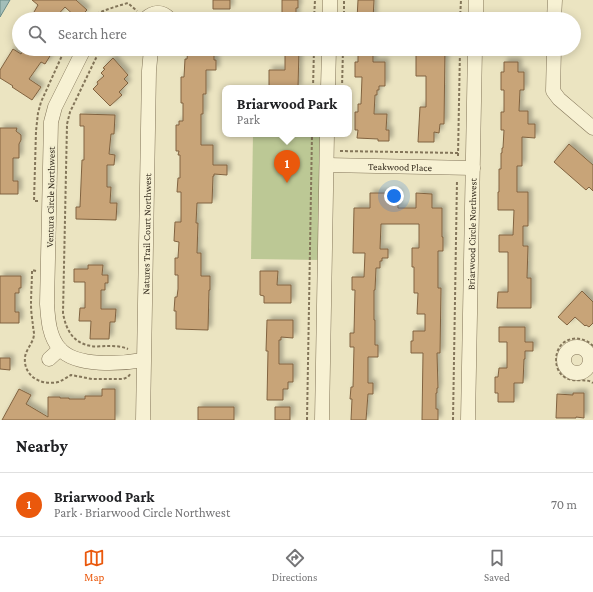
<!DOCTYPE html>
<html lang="en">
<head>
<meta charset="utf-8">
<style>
	body { margin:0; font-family:"Crimson Pro",serif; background:#f2f2f2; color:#202124 }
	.you { position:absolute; left:394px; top:196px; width:14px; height:14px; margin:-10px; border:3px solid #fff; border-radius:50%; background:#1a73e8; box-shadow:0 0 0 6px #1a73e833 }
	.badge { display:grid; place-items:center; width:26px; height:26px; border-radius:50%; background:#ea580c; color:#fff; font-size:13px; font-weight:700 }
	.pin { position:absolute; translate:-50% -33px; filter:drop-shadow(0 1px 2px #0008) }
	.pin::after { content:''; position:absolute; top:21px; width:14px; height:12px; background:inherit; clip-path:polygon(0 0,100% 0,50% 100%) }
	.popup { position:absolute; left:222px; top:85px; width:130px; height:52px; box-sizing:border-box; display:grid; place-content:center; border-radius:8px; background:#fff; filter:drop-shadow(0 1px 3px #0005); font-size:13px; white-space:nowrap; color:#757577 }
	.popup b { font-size:15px; color:#202124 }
	.popup::after { content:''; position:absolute; left:50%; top:100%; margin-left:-8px; border:8px solid transparent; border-top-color:#fff }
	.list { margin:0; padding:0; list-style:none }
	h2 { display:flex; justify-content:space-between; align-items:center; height:52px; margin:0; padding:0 16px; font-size:17px }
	h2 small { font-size:13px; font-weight:400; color:#757577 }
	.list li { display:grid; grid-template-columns:26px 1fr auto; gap:12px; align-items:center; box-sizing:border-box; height:64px; padding:0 16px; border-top:1px solid #e0e0e0 }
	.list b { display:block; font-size:15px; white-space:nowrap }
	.list p { margin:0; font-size:13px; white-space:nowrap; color:#757577 }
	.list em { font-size:13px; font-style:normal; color:#757577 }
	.icon { flex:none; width:22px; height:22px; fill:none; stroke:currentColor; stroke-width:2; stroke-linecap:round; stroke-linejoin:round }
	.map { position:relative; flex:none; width:593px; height:420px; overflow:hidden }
	.search { position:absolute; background:#fff; box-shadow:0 2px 10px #0003; left:12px; right:12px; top:12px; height:44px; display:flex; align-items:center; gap:10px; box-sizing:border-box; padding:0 14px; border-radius:22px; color:#757577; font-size:15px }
	.sheet { height:116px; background:#fff }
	nav { display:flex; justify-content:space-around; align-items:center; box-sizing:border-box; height:56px; border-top:1px solid #e0e0e0; background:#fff; font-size:11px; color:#757577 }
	nav a { display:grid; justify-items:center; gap:2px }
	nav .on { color:#ea580c }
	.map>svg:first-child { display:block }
	.green { fill:#bcc895 }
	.water { fill:#a3beb9; stroke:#6b8b87 }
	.building { fill:#c8a478; stroke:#816340; filter:url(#shadow) }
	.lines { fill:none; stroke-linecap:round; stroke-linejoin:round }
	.minor-casing { stroke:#837559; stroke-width:15 }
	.path { stroke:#837559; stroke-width:2; stroke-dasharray:3 2; stroke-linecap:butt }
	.minor { stroke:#f7f1d3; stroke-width:14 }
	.labels { text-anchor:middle; stroke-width:4; stroke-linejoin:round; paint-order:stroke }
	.street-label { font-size:10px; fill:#342b1d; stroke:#f3eed0 }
</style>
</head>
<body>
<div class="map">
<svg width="593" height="420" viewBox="0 0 593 420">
	<defs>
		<filter id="shadow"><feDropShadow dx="3.5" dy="-3.5" stdDeviation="2" flood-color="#0004"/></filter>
	</defs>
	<rect width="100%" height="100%" fill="#ebe4c1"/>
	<path class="green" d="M253 134H323L321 260 251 259Z"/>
	<path class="water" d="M0 0H10L0 17Z"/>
	<path class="building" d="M32 0H76L87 10 78 19 65 7 54 19H30L38 5Z
		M213 0H230V9H213Z
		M282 0H298V8H296V19H282Z
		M358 0H374L373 19H357Z
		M13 49 21 54 24 49H51L47 55 50 56 45 64 41 62 29 79 41 87 32 100 12 87 13 86 0 78V70Z
		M188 49H214V60H216V70H206V94H203V114H201V145H213V165H227V175L214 174V176H213L212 203H197L196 223H198L197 253H201V276H210V290H209L208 330 176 329V311H174L175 297H177L178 289V275H175V258H178L179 242 174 241 175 222H181V192H177L178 178H180V155H178L179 151H176V125H179V121H183V103H181V77H184L185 59H187Z
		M285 49H299L298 88H269V70H285Z
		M358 49H373V62H385V86H379V90H377V95H375L374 114H387L386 130H389V141H378V139L357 138 358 130H355V112H358V104H361L362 77H355V62H358Z
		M416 49H445L444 124H440L439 133 434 132V142H418L420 107H426V76H416Z
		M113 58 128 75 124 79 128 83 119 92 122 95 110 106 93 89 98 84 97 82 104 76 101 73 105 69 103 68Z
		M504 62H518V72H524V90H520L519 111H528V124H535V138L522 137V166H517V192H528V226H523V246H528L527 278H531V308H497L498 292H508V252H499V235H513L514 210H498V192H499V169H501V153H502V148H503L504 130H501V112H504V90H501V72H504Z
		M80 114 115 115 114 134H111L109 154 115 155 114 165H107V187H111L110 203H117L116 220 76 219V207H80L82 160H84V126H80Z
		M0 128H17L16 131 21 135V140L19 144V158H13V181H18V194H0Z
		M569 144 593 165V191L589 187 586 190 554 162Z
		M370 193H398V208H416V193L432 194V208H442V237H443V251H438V288H441L440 353H437L438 388H437V393H436V409H438V420H422L423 353H411V341H413V331H425V314H417L418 293H414V267H412V248H419V224H381L380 249H388V258H382V261H380V268H376L375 290H374V320H375V345H378V357H368V383H373V394H368L366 420H351L352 399H350L351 387H353L354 347H350V333H354L355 290H352V277H364L365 253H353L354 208H370Z
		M88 265H103L102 275H108V283H105V290H101V309H116L115 322H110L109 339H90L91 321H79L80 308H85V282H74V269H88Z
		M260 271H278L277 285H291V303H264V296L260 295Z
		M0 276H21V288H19V293H15V312H19V323H0Z
		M582 291 593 302V323L589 327 586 325 585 326 575 317 567 325 558 317Z
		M267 320H293V338L281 337V340H279V364H293V382H288V389H283V400H267L268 351H266Z
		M499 327H525V342H533V351H525V359H524L523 383H514V402H498V393H495V377H498L499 368H507V342H499Z
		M0 358H10V370L0 369Z
		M19 389 31 395 26 404 48 417V397H60V398H69V399H85V396H102V389H115V420H2Z
		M573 393H584V418L576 417V418H556L557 394 573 395Z
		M198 407H234V420H198Z
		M275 407H290V420H275Z"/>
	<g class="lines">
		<defs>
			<g id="minor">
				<path d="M145 19C154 11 162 11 170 19"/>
				<path d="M330 19V0"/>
				<path d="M476 19V0"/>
				<path d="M554 19 555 0"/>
				<path d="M84 49 55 107 51 122 47 304C48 319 49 337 60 349 76 367 121 364 143 360"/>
				<path d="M554 49 553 91 559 99 593 128"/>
				<path d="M328 88 329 49"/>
				<path id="s1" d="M327 165 473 168"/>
				<circle cx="577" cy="360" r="13"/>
				<path d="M49 359 60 349"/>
				<path id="s2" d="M143 420 149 71 151 49"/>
				<path d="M322 420 327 134"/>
				<path id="s3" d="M468 420 475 49"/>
			</g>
		</defs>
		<use href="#minor" class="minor-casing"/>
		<path class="path" d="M88 19C100 11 114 7 128 3L137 11
			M314 19 315 0
			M344 19V0
			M460 19 461 0
			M102 49 96 58 70 112 67 124 63 313C66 330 73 343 91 346 96 347 102 346 107 346 114 346 121 346 128 349
			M313 88 314 49
			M342 88 343 49
			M340 151 458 153
			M458 156 460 49
			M38 201H34L36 131 38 113 41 102 65 49
			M36 271 32 270C32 282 31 293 31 304 31 311 32 319 33 325 33 329 34 331 34 334 34 342 26 349 25 357 23 376 41 386 58 382 62 381 67 377 71 375L92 379H123L128 377 131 373
			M593 346C585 337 570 336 562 344 554 352 554 369 563 376 573 384 585 377 593 383
			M307 420 312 134
			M453 420 457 180"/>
		<use href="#minor" class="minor"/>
	</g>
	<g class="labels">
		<g class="street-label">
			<text dy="4" stroke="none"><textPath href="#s1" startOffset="73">Teakwood Place</textPath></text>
			<text transform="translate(50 197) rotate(-89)" y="4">Ventura Circle Northwest</text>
			<text dy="4" stroke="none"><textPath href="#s2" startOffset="186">Natures Trail Court Northwest</textPath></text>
			<text dy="4" stroke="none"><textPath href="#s3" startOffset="186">Briarwood Circle Northwest</textPath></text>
		</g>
	</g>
</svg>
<div class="you"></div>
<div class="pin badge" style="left:287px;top:183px">1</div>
<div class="popup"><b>Briarwood Park</b>Park</div>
<div class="search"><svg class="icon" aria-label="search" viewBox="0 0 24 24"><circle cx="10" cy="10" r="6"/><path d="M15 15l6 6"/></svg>Search here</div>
</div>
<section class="sheet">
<h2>Nearby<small></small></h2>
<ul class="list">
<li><span class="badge">1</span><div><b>Briarwood Park</b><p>Park · Briarwood Circle Northwest</p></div><em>70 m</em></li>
</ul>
</section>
<nav>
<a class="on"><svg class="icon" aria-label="map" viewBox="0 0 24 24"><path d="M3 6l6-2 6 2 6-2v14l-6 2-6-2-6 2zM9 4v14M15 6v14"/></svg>Map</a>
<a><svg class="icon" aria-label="directions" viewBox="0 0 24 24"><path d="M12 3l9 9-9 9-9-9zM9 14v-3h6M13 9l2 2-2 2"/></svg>Directions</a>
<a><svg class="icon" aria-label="saved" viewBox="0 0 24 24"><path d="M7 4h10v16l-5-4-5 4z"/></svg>Saved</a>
</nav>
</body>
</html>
